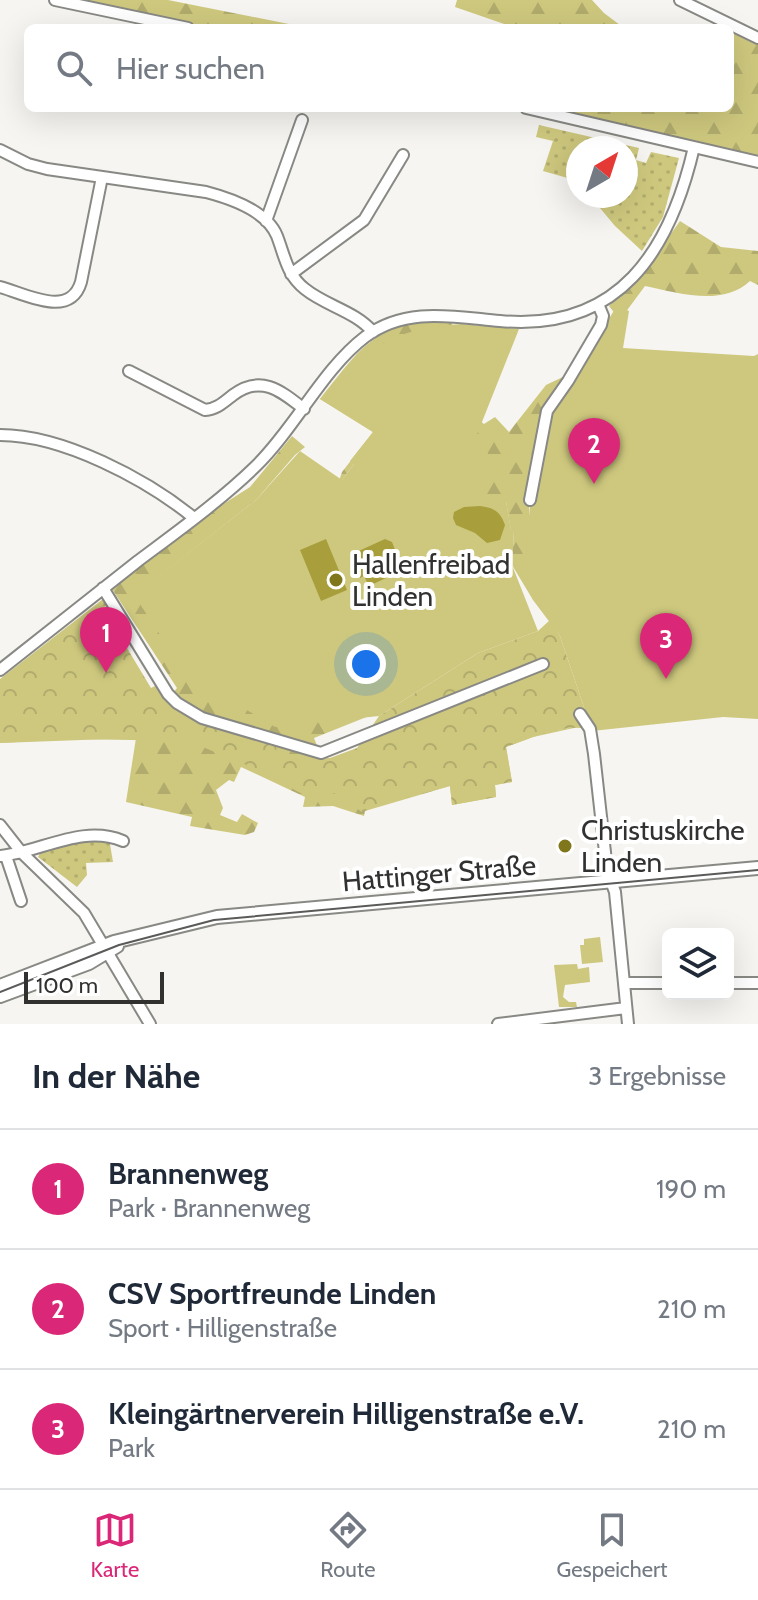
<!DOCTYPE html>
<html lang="de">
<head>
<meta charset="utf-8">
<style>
	body { margin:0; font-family:Cabin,sans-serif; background:#f6f6f7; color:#1f2937 }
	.controls { position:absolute; right:24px; bottom:24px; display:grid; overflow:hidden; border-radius:12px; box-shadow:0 8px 32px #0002 }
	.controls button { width:72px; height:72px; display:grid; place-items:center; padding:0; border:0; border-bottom:2px solid #e0e1e3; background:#fff; color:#1f2937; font:40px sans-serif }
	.compass { position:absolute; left:566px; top:136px; width:72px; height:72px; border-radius:50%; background:#fff; box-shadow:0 8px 32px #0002; rotate:39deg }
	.scale { position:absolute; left:24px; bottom:20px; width:140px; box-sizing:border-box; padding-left:8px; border:4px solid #313130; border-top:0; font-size:22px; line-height:28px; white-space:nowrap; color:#313130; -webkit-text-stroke:6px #fff; paint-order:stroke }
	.you { position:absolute; left:366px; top:664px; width:28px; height:28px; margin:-20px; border:6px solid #fff; border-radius:50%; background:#1a73e8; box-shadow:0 0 0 12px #1a73e833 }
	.badge { display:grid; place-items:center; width:52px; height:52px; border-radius:50%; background:#db2777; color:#fff; font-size:26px; font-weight:700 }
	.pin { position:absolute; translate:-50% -66px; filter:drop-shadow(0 2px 4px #0008) }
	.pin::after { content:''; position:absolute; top:42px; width:28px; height:24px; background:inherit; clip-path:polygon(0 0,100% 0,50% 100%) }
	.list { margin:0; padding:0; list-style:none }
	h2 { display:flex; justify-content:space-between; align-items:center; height:104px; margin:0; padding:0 32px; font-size:34px }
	h2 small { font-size:26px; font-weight:400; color:#747a83 }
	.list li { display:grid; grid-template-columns:52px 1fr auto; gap:24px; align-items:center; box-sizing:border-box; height:120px; padding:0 32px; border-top:2px solid #e0e1e3 }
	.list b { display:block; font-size:30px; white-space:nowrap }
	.list p { margin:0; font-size:26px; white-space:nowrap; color:#747a83 }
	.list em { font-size:26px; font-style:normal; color:#747a83 }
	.icon { flex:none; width:44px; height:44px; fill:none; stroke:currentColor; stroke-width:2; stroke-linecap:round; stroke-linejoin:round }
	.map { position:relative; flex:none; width:758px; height:1024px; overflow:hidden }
	.search { position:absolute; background:#fff; box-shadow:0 8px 32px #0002; left:24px; right:24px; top:24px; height:88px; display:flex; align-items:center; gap:20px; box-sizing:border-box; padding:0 28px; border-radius:12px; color:#747a83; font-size:30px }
	.sheet { height:464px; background:#fff }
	nav { display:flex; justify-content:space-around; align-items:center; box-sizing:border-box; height:112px; border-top:2px solid #e0e1e3; background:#fff; font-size:22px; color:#747a83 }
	nav a { display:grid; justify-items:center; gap:4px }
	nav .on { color:#db2777 }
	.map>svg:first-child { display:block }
	.grass { fill:url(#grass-dots) }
	.forest { fill:url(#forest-firs) }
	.park { fill:url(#park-crowns) }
	.garden { fill:#cec87e }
	.water { fill:#a89e3b }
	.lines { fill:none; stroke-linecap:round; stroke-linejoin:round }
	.minor-casing { stroke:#888884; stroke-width:14 }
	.tertiary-casing { stroke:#888884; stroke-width:16 }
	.minor { stroke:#fff; stroke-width:10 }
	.tertiary { stroke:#fff; stroke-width:12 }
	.tram { stroke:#5a5a58; stroke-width:2 }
	.poi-dot { fill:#80771c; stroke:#fff; stroke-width:3 }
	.labels { text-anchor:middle; stroke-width:8; stroke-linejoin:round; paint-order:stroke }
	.poi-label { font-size:28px; fill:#313130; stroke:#fff; text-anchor:start }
	.street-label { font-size:28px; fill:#313130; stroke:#fff }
</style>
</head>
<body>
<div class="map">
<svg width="758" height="1024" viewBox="0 0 758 1024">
	<defs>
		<pattern id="grass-dots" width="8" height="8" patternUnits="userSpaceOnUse" patternTransform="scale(2)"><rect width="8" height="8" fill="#cec87e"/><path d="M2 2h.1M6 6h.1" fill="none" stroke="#b1ac6d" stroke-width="1.8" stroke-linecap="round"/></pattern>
		<pattern id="forest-firs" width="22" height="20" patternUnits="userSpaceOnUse" patternTransform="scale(2)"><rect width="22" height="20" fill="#cec87e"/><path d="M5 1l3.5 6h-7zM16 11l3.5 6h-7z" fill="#b1ac6d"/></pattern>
		<pattern id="park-crowns" width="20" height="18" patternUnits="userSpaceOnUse" patternTransform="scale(2)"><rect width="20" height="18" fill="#cec87e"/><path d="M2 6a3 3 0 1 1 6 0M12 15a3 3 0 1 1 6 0" fill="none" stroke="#b1ac6d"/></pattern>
	</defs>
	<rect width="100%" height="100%" fill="#f6f5f1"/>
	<path class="grass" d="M539 125 639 148 636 160 646 163 651 152 679 158 663 217 642 251 615 226 590 196H626V148H578V181L543 171 553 141 536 137Z
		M105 840 110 844 113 862 86 863 87 875 77 887 38 857 41 851 75 841Z"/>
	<path class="forest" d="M71 0H168L309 28H202Z
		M457 0H592L604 13 624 28H516L455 7Z
		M730 29 758 41V156L552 108H730Z
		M680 221 721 247 758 251V285L750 281C722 307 679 293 645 286L625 313 616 315 609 306 647 267Z
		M438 320 453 322 444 342 337 487 342 472 373 432 320 399C357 353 373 323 438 320Z
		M567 375 528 494 531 527 758 595V626L554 608 533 600 512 565 514 531H511L506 501 465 493 438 387 484 424 495 417 509 432 546 385Z
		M292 436 305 447 295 455 256 500 135 595 374 714 314 738 324 763 583 726 533 737 506 747 512 782 495 785 496 797 452 805 450 786 365 811 364 816 333 806 303 807 305 797 241 767 234 782 229 780 216 790 223 808 220 815 237 822 242 814 258 823 254 832 245 835 190 826 192 817 126 802 136 738 0 743V681L168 699 177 688 110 586 197 521 250 487Z"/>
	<path class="park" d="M103 599 109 604 103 608 151 688 157 685 182 712 191 717 277 745 276 752 310 759 330 758 357 748 379 716 478 653 538 631 550 620 560 636 592 731C572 720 528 739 506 747L512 782 495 785 496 797 452 805 450 786 362 810V812L334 793 306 796 254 768 188 741 72 739 0 743V679Z"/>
	<path class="garden" d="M617 306 629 311 623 348 754 356 758 354V719L723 717 592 731 560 636 533 600 530 580V489L541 425Z
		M462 324 519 329 476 437 489 455 469 491 506 500 511 530 514 531 512 565 538 631 478 653 379 716 275 727 185 673 134 595 256 500 300 451 342 480 354 464 350 461 373 432 320 399C362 349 396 327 462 324Z
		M600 937 603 962 582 964 580 945H584V939Z
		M577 964 578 969 589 967 590 982 565 985 563 997 569 1002H576L577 1007H559L554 965Z"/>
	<path class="water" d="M480 506C494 508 500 511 505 525L500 540 487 543 475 533 456 525 453 518 454 512 464 507Z
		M326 539 347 590 321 601 300 550Z
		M385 539 392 542 403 570 369 586 364 576 360 578 352 554Z"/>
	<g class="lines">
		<defs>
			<path id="minor" d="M55 0 188 28
				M680 0 758 38
				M526 108 758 162
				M0 150 28 164 47 169 206 192C229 198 267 211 277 236 285 257 287 275 305 289 326 306 355 311 373 332
				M266 221 302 120
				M291 274 364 220 403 155
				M0 287C26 294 70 319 81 282L102 177
				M129 371 205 410C217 409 224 402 233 395 261 374 281 391 304 409
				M0 435C63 435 146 479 194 518
				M530 500 547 411 568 381 601 325 603 316 598 304
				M103 588 168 694 177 703 202 718 321 753 543 664
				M0 670C46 634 92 597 138 561 178 531 220 501 256 466 295 428 323 369 365 337 406 306 454 317 500 321 619 332 670 251 694 147
				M580 714 590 729 594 754 607 870 615 892 628 1024
				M0 825 22 853 84 913 150 1024
				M0 856C41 852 82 824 123 841
				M6 856 21 901
				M625 983H668
				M728 983H758
				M498 1024 626 1008"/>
			<path id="tertiary" d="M0 986 114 942 217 917 758 868
				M0 996 89 963 117 946"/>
		</defs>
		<use href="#minor" class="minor-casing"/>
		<use href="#tertiary" class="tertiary-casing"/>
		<use href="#minor" class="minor"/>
		<use href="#tertiary" class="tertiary"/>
		<path class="tram" d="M0 992 119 945 214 920 758 870"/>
	</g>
	<g class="poi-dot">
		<circle cx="336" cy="580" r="8"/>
		<circle cx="565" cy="846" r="8"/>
	</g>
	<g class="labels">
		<g class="poi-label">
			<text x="352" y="574">Hallenfreibad<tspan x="352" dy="32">Linden</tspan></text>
			<text x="581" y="840">Christuskirche<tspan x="581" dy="32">Linden</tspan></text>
		</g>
		<g class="street-label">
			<text transform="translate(439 873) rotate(-5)" y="10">Hattinger Straße</text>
		</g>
	</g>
</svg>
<div class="controls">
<button><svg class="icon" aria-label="layers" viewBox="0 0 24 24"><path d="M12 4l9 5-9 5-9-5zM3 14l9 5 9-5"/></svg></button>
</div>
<svg class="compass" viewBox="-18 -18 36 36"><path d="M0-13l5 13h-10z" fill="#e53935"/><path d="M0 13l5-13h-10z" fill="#747a83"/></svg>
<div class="scale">100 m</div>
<div class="you"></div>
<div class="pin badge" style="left:106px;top:673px">1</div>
<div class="pin badge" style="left:594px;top:484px">2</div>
<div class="pin badge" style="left:666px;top:679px">3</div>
<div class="search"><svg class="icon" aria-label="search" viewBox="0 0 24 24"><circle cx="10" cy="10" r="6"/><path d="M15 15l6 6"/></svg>Hier suchen</div>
</div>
<section class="sheet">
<h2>In der Nähe<small>3 Ergebnisse</small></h2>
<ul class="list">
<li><span class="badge">1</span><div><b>Brannenweg</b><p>Park · Brannenweg</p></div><em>190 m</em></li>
<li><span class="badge">2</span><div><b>CSV Sportfreunde Linden</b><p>Sport · Hilligenstraße</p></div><em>210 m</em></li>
<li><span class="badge">3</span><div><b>Kleingärtnerverein Hilligenstraße e.V.</b><p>Park</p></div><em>210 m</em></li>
</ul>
</section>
<nav>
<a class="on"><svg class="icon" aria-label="map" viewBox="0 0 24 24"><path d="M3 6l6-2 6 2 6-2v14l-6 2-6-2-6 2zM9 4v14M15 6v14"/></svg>Karte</a>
<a><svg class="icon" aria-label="directions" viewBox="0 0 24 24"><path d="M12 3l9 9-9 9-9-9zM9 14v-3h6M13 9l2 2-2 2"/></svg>Route</a>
<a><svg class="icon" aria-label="saved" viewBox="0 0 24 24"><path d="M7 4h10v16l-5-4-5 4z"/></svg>Gespeichert</a>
</nav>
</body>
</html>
